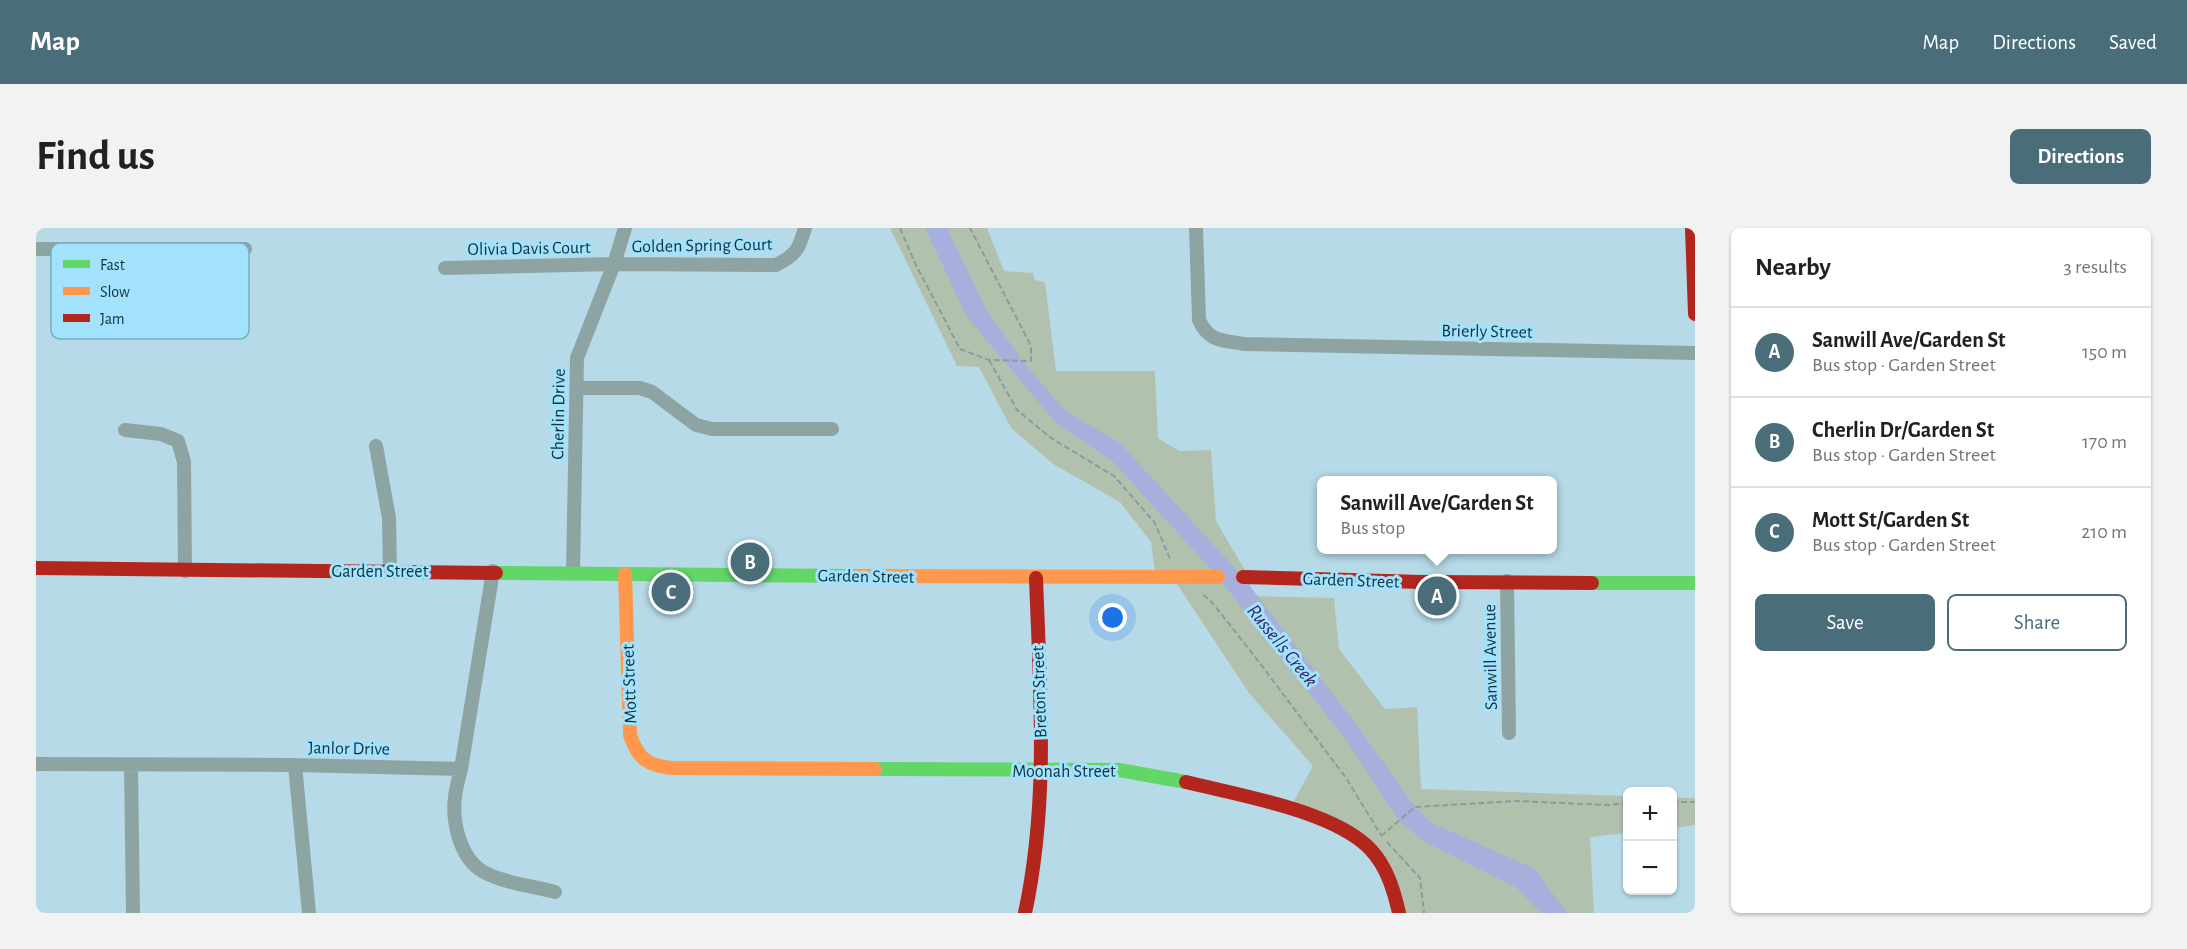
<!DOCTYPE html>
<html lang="en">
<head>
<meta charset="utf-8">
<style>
	body { margin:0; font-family:"Alegreya Sans",sans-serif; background:#f2f2f2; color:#202124 }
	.controls { position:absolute; right:18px; bottom:18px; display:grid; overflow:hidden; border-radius:9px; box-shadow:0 2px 4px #0004 }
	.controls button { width:54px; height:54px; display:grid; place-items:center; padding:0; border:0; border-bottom:2px solid #e0e0e0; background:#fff; color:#202124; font:30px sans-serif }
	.you { position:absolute; left:1077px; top:390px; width:21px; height:21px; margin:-15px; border:4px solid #fff; border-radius:50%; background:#1a73e8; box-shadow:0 0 0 9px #1a73e833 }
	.badge { display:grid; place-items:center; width:39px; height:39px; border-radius:50%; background:#4a6d7a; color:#fff; font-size:20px; font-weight:700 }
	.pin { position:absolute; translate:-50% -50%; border:3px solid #fff; box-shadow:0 2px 6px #0006 }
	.popup { position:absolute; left:1281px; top:248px; width:240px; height:78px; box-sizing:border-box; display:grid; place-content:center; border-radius:9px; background:#fff; filter:drop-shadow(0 2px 4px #0005); font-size:20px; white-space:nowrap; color:#757577 }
	.popup b { font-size:22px; color:#202124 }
	.popup::after { content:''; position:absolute; left:50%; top:100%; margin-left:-12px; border:12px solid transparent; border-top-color:#fff }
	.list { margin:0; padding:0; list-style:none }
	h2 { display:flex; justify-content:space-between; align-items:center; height:78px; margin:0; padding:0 24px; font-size:26px }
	h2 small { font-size:20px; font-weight:400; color:#757577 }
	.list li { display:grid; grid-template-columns:39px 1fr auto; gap:18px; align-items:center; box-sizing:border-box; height:90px; padding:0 24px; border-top:2px solid #e0e0e0 }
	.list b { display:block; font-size:22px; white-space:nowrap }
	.list p { margin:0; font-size:20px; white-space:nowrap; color:#757577 }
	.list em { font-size:20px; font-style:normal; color:#757577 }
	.actions { display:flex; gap:12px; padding:18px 24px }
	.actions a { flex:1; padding:14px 0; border:2px solid #4a6d7a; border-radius:9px; text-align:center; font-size:21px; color:#4a6d7a }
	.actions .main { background:#4a6d7a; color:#fff }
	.map { position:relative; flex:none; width:1659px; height:685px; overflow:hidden; border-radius:9px }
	header { display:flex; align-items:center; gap:36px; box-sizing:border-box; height:84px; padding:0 30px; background:#4a6d7a; color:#fff }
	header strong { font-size:28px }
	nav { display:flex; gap:33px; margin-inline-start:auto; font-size:21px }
	.intro { display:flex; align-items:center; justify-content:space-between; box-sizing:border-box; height:144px; padding:0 36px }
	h1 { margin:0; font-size:42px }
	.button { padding:15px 27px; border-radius:9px; background:#4a6d7a; color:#fff; font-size:21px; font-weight:700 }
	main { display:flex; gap:36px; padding:0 36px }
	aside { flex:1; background:#fff; border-radius:9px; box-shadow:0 2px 4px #0004 }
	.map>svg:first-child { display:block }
	.green { fill:#b2c1ad }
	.water { fill:#a7b0dd }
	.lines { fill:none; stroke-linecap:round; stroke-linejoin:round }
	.path { stroke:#889e9e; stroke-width:2; stroke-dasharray:6 3; stroke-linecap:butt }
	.street { stroke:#8da4a2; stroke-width:14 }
	.fast { stroke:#63d668; stroke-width:14 }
	.slow { stroke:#ff974d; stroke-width:14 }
	.jam { stroke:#b3261e; stroke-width:14 }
	.labels { text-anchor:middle; stroke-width:6; stroke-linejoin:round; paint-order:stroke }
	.street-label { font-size:18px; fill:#0f323f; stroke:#a3e2fc }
	.water-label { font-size:20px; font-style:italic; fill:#33286d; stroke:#a3e2fc }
	.key { fill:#a3e2fc; stroke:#77adc3; stroke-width:1.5 }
	.key-label { font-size:16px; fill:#0f323f }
</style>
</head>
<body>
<header>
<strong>Map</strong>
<nav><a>Map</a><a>Directions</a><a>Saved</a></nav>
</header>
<div class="intro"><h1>Find us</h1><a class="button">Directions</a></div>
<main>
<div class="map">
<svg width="1659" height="685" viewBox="0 0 1659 685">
	<rect width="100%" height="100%" fill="#b7dae8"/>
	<path class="green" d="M854 0H951L968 43 997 45 999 52 1009 54 1020 143H1119L1122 210 1143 223 1175 222 1180 293 1213 349 1215 368 1298 370 1303 421 1349 481 1381 479 1385 561 1591 568V605L1554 609 1558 685H1363L1335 622 1254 580 1277 538 1213 465 1137 350H1120L1115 314 1084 274 1017 236 975 200 943 139 921 138Z
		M1636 570H1659V597L1637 600Z"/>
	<path class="water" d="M889 0H911L950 81 986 132 1029 183 1084 215 1207 349 1323 500 1379 579 1396 595 1499 641 1531 685H1505L1481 660 1389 614 1363 593 1311 513 1182 349 1077 234 1020 195 931 89Z"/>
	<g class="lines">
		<path class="path" d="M864 0 879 35 924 121 953 132 995 133V118L934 0
			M953 132 981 182 1015 210 1078 248 1119 295 1134 331
			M1167 367 1174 372 1220 430 1310 550 1345 607
			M1636 574H1659
			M1345 608 1379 579 1480 573 1573 577 1592 575
			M1351 614 1384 650 1388 685"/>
		<path class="street" d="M1160 0 1163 92C1173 114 1186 112 1208 116L1659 125
			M0 21H209
			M409 40 578 36 740 37C760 27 763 21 769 0
			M541 160H604L616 164 660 197 676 201H796
			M89 202 125 206 142 213 148 234 149 343
			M340 218 353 290 354 344
			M537 345 541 130 578 36 589 0
			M1471 353 1473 505
			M0 536 259 537 425 541 457 343
			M95 537 97 685
			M259 537 273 685
			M425 541C423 550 420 559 419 569 416 592 423 626 443 641 461 654 497 658 519 664"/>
		<path class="fast" d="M460 345 816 348
			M1556 355H1659
			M839 541 1083 542 1150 554"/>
		<path class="slow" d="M589 346 594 507C602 531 612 538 637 540L839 541
			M816 348 1182 349"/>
		<path class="jam" d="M1656 0 1659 86
			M0 340 460 345
			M1207 349 1386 354 1556 355
			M1150 554C1202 567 1299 583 1335 622 1351 639 1358 663 1363 685
			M989 685C1013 573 1004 463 1000 350"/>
	</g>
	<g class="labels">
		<g class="street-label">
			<text transform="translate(666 17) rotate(-1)" y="6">Golden Spring Court</text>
			<text transform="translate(493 20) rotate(-1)" y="6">Olivia Davis Court</text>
			<text transform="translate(1451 103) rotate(1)" y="6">Brierly Street</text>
			<text transform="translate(522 186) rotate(-89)" y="6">Cherlin Drive</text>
			<text x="344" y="349">Garden Street</text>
			<text transform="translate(830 348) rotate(1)" y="6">Garden Street</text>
			<text transform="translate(1315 352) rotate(2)" y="6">Garden Street</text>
			<text transform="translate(1454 429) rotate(-91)" y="6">Sanwill Avenue</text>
			<text transform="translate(593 456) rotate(-92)" y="6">Mott Street</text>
			<text transform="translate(1003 464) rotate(-92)" y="6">Breton Street</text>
			<text transform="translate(313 520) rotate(1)" y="6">Janlor Drive</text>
			<text x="1028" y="549">Moonah Street</text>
		</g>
		<g class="water-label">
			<text transform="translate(1247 417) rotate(51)" y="7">Russells Creek</text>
		</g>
	</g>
	<rect x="15" y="15" width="198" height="96" rx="9" class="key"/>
	<rect x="27" y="32" width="27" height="8" fill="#63d668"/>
	<rect x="27" y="59" width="27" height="8" fill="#ff974d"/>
	<rect x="27" y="86" width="27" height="8" fill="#b3261e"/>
	<g class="key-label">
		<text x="64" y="42">Fast</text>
		<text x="64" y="69">Slow</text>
		<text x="64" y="96">Jam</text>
	</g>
</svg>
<div class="controls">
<button>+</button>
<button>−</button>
</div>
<div class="you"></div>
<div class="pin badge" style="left:1401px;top:368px">A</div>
<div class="popup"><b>Sanwill Ave/Garden St</b>Bus stop</div>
<div class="pin badge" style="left:714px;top:334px">B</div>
<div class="pin badge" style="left:635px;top:364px">C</div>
</div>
<aside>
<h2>Nearby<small>3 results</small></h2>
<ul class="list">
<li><span class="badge">A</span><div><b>Sanwill Ave/Garden St</b><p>Bus stop · Garden Street</p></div><em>150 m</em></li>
<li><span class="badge">B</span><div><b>Cherlin Dr/Garden St</b><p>Bus stop · Garden Street</p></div><em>170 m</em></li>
<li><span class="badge">C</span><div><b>Mott St/Garden St</b><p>Bus stop · Garden Street</p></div><em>210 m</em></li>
</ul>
<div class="actions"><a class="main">Save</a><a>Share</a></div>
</aside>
</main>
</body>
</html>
